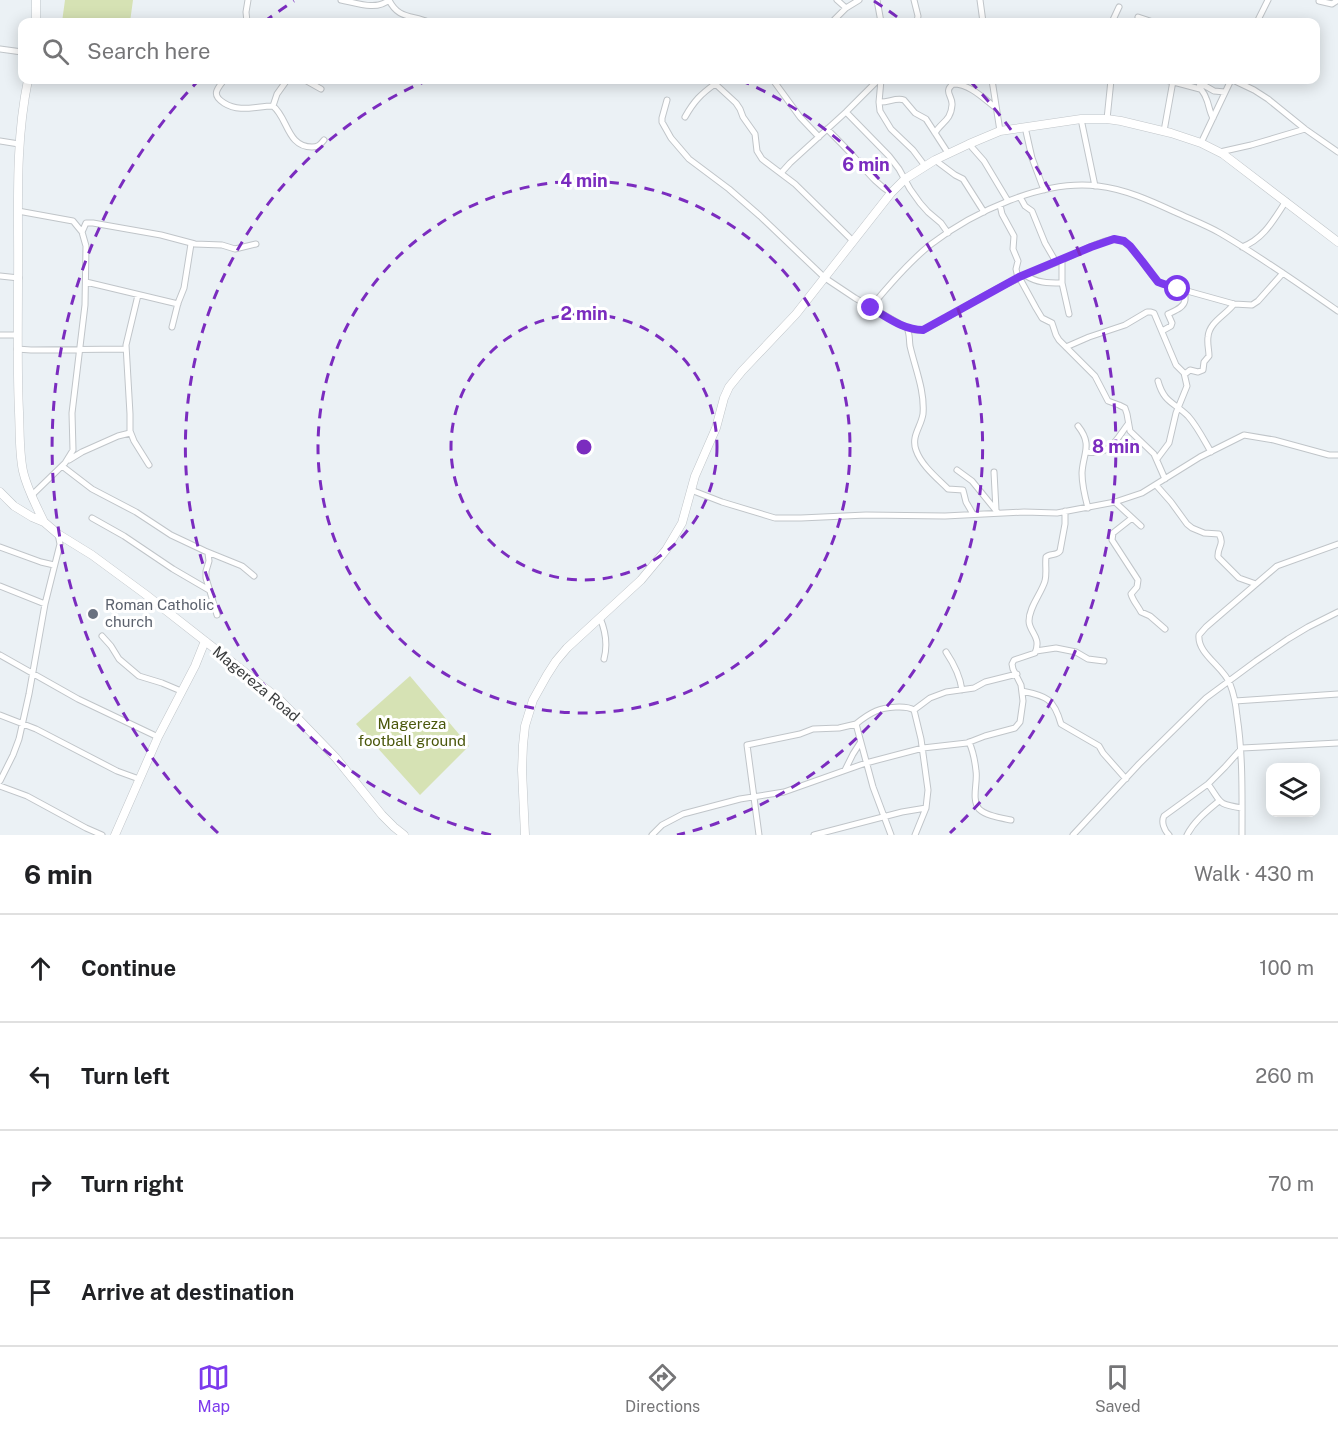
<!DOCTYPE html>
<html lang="en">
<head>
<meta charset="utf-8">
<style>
	body { margin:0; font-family:"Public Sans",sans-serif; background:#f2f2f2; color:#202124 }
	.controls { position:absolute; right:18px; bottom:18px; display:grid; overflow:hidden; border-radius:12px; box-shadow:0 3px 15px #0003 }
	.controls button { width:54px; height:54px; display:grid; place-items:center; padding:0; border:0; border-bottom:2px solid #e0e0e0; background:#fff; color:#202124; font:30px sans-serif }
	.stop { position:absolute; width:18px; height:18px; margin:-14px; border:4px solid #7c3aed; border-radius:50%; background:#fff }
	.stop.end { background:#7c3aed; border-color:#fff; box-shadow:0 2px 6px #0008 }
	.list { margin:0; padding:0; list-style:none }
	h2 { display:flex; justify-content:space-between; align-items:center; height:78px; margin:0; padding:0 24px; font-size:26px }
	h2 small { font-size:20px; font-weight:400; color:#757577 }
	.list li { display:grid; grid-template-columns:39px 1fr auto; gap:18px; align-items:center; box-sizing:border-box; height:108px; padding:0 24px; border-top:2px solid #e0e0e0 }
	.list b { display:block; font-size:22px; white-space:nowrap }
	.list em { font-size:20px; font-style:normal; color:#757577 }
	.icon { flex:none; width:33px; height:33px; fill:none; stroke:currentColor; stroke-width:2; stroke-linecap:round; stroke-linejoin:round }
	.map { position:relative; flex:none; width:1338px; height:835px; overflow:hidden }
	.search { position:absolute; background:#fff; box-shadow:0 3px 15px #0003; left:18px; right:18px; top:18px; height:66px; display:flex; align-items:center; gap:15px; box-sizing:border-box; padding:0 21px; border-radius:12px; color:#757577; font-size:22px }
	.sheet { height:510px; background:#fff }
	nav { display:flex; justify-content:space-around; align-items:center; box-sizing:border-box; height:84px; border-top:2px solid #e0e0e0; background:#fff; font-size:16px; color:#757577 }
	nav a { display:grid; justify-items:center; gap:3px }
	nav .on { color:#7c3aed }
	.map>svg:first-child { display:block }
	.green { fill:#d6e2b4 }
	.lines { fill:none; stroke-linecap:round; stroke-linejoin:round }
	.street-casing { stroke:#c0c5c9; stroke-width:7 }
	.secondary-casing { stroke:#c0c5c9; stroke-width:9 }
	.street { stroke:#fff; stroke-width:5 }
	.secondary { stroke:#fff; stroke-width:8 }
	.route { stroke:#7c3aed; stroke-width:8 }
	.ring { fill:none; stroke:#7b2cbf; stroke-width:3; stroke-dasharray:10 8 }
	.worship-dot { fill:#6b7280; stroke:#fff; stroke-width:2 }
	.labels { text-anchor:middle; stroke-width:6; stroke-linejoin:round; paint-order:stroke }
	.worship-label { font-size:15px; fill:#5b616d; stroke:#fff; text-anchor:start }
	.street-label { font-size:15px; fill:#3a3c3d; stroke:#fff }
	.park-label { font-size:15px; fill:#4a570b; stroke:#fff }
	.centre { fill:#7b2cbf; stroke:#fff; stroke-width:3 }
	.ring-label { font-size:18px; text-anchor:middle; font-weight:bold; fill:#7b2cbf; stroke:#fff; stroke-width:6; stroke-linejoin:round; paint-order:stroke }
</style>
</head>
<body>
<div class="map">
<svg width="1338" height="835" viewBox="0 0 1338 835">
	<rect width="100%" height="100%" fill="#ebf1f5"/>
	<path class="green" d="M65 0H133L130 22H62Z
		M410 676 469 746 420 795 356 724Z"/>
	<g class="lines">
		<defs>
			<path id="street" d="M341 0C356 3 377 11 389 0
				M389 0C398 19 412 15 428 22
				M837 0 846 8
				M877 0 881 22
				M914 0 918 16 917 22
				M980 0 983 22
				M1319 1 1332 4 1338 0
				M1138 17 1153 22
				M247 22 246 12 248 0
				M832 22 846 8 859 0
				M1112 22 1119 7
				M1257 22 1268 0
				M0 49 22 52
				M224 80C217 89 211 95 224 103 240 113 256 106 273 106 288 118 287 147 312 147 318 147 320 145 324 140
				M305 80 321 89
				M711 80 736 103 740 109 743 117 755 134 757 151 762 159 795 184 853 241
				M773 80 800 117 819 137
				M881 80 879 102 880 111 891 129 913 150 925 166
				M992 80 1000 131
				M1166 80 1200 89
				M1199 80C1200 93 1203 89 1206 98 1209 104 1209 111 1213 118
				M1233 80 1254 90 1268 99 1305 129 1338 152
				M1200 83 1214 91 1225 92
				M667 100 662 118V122L671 138 689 159 729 189 760 216 825 278 855 298 907 328 915 330H923C946 319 968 304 991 292 1014 279 1038 270 1062 260 1075 255 1109 234 1122 241 1139 249 1148 277 1162 284L1234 304 1252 305 1258 301 1283 273
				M879 102C888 103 896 97 904 100L915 113 926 119 948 153
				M273 106 277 94 287 80
				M846 112 889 156 899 169 910 189 920 203 928 212 941 223 948 233
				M685 117C694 101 701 94 715 84
				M1081 119 1095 186
				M1107 119 1111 80
				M1025 127 1032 158 1044 190
				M827 129C836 138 845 147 854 157 866 170 875 183 891 193
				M1164 131 1173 81
				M935 133C941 122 951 121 952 105 953 96 943 92 953 84 970 84 983 98 996 108
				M0 141 19 144
				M1201 143 1231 80
				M969 144 984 161 1008 201
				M1220 152 1251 145 1305 129
				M935 160 955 175 963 179 984 212
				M781 173 790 163 846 112 878 80
				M1020 197 1025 206 1032 211 1045 243 1056 262
				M1000 205 1002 214 1014 236 1013 249 1018 261 1016 269 1018 278
				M18 211 73 221 82 232 86 246 85 305 72 413 73 450 65 463 31 496
				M82 232 86 223H93L161 235 195 244 222 245 235 249 256 244
				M1242 247C1264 239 1274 219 1286 201
				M1062 260V283L1069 314
				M1025 275C1037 283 1048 283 1062 283
				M0 276 19 278
				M1019 277 1036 308 1042 318 1052 323 1056 335 1059 340 1095 376 1108 401 1119 405 1125 408 1127 414 1130 431 1154 454 1165 479
				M86 282 178 304
				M138 295 126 345 130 414V431L134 441 149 465
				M871 307C889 285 908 263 930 245 973 212 1043 179 1098 186 1125 189 1151 201 1175 212 1190 219 1206 225 1220 233 1261 257 1299 284 1338 311
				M172 327 178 303 184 288 191 244
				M907 328C910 334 909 339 910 346 915 368 925 391 923 414 921 427 911 436 916 450 921 465 937 478 948 489L963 490 966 502 973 514
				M1162 331 1171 326 1172 323 1168 314C1174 311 1184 308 1185 300 1185 297 1185 294 1185 291
				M0 335H17
				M1066 347 1089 337 1125 325 1147 312H1151L1154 313 1176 365 1184 373 1187 386 1176 413 1169 443 1157 459
				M17 349 31 350 126 349
				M1185 374 1190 370 1198 372 1203 370 1204 362 1209 356C1209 350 1207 344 1208 337 1209 322 1226 315 1234 304
				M1158 381C1164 403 1174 402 1188 416 1197 426 1204 440 1211 452
				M1078 426C1093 445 1083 453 1082 473 1082 484 1085 497 1088 508
				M1087 452C1110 456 1116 440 1128 424
				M69 460 82 452 118 436 130 433
				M62 466 92 489 136 512 171 535 205 551 242 566 254 576
				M957 470 972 481 998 513
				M994 472 996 510
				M1156 485 1171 502 1187 524 1192 528 1204 533 1219 534C1225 545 1217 547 1218 557L1239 578 1256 584
				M691 490 722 502 775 518H801L866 515 945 516 1024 512 1057 513 1115 502 1142 493 1200 457 1244 435 1274 440 1329 455H1338
				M1115 502 1141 526
				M92 518 124 536 173 569 209 590
				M1132 518 1113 533 1112 540 1138 580 1137 587 1131 594C1133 601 1138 606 1141 612L1150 616 1165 629
				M0 547 41 562 54 565
				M208 553 209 561 206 571V578L217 615
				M0 586 45 604
				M600 618C606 632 608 644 604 659
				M102 636 111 646 119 659 139 676 162 683 181 691
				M1036 651 1056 648 1076 652 1088 659 1104 661
				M946 652C954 664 960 675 962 690
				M0 655 78 699 158 737
				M1022 691C1047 696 1054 699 1061 724L1099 746 1103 753 1126 779
				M1235 701 1338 694
				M914 710 930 698 946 692 974 688 985 682 1017 674
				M0 715 36 729 117 771 139 779
				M856 724C862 719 869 714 876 711 885 707 906 705 914 710L921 739 928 790 926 808 915 835
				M969 742C973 751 975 761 976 771 978 782 971 799 979 809 986 816 1001 818 1011 820
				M845 770 853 754 860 743
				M0 781 13 755 19 739 29 694 45 604 60 544 58 534
				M1208 784C1222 803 1216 804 1242 808
				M0 786 27 796 86 828 102 835
				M652 835 662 825 683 814 740 799 784 792 866 763 923 748 967 743 985 736 1015 728 1020 722 1023 701 1021 685 1013 669 1012 664 1014 660 1035 653C1042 637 1029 632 1029 621 1029 607 1041 594 1045 581 1047 573 1045 565 1046 557 1050 553 1057 556 1060 551L1065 524V511
				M759 835 747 745 800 734 813 729 839 728 856 724 873 787 891 835
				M814 835 902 812 926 808
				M1073 835 1139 764 1206 698 1256 661 1288 639 1308 627 1338 612
				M1169 835C1164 830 1161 822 1164 816L1208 784 1225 767 1242 748 1338 743
				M1187 835C1194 821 1207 811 1219 801
				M1242 835C1242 795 1243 755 1237 716 1236 705 1234 694 1230 684 1224 667 1197 654 1199 635L1206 627 1277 566 1338 544"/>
			<path id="secondary" d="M36 22V0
				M28 80C14 147 19 216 18 284 18 327 17 369 19 412 20 432 19 452 23 471 27 489 36 505 44 522
				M0 492 14 506 32 517 44 522 58 534 92 555 145 594 279 699 336 758 382 815 394 827 404 835
				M115 835 158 737 195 666 205 641
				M525 835 522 770 523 745 525 726 533 700 547 675 556 661 567 648 641 580 666 550 682 523 695 476 716 428 724 398 729 387 742 371 796 314 891 193 905 179 935 160 969 144 1000 131 1081 119H1107L1121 121 1171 133 1201 143 1223 154 1338 242"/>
		</defs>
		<use href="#street" class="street-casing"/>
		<use href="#secondary" class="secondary-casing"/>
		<use href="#street" class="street"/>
		<use href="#secondary" class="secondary"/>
	</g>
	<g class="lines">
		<path class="route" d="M871 308C887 317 903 330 923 330L1019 277 1091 247 1114 239 1124 241 1130 246 1142 261 1158 282 1178 289"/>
	</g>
	<g class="ring">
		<circle cx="584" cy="447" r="133"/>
		<circle cx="584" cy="447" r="266"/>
		<path d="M491 835A399 399 0 0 1 428 80M740 80A399 399 0 0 1 677 835"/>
		<path d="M218 833A532 532 0 0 1 198 81M264 22A532 532 0 0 1 294 1M874 1A532 532 0 0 1 904 22M970 81A532 532 0 0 1 950 833"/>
	</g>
	<circle class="worship-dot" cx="93" cy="614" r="6"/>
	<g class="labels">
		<g class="worship-label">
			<text x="105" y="610">Roman Catholic<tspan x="105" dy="17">church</tspan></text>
		</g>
		<g class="street-label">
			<text transform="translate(256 684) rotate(40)" y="5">Magereza Road</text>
		</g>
		<g class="park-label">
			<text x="412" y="729">Magereza<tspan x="412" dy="17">football ground</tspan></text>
		</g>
	</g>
	<circle cx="584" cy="447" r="9" class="centre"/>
	<g class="ring-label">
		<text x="866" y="171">6 min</text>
		<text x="584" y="187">4 min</text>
		<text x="584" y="320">2 min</text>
		<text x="1116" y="453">8 min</text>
	</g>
</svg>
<div class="controls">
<button><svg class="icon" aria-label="layers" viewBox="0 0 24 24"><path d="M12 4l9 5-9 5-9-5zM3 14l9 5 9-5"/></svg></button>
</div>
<div class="stop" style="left:1178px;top:289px"></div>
<div class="stop end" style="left:871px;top:308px"></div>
<div class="search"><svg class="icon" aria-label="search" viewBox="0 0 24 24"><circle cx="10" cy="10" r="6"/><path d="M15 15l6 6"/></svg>Search here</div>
</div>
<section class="sheet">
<h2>6 min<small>Walk · 430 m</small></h2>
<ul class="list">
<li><svg class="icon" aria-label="ahead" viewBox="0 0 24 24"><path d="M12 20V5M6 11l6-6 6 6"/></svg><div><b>Continue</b></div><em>100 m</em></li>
<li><svg class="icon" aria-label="left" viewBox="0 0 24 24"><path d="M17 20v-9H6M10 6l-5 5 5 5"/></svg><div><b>Turn left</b></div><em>260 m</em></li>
<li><svg class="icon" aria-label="right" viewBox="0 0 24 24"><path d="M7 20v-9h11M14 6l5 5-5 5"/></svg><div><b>Turn right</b></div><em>70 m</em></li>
<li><svg class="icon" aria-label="arrive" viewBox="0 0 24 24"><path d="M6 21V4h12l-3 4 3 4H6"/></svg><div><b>Arrive at destination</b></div></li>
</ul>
</section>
<nav>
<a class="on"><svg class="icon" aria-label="map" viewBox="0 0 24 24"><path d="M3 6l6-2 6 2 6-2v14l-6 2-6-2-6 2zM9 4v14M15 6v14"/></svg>Map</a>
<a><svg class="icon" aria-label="directions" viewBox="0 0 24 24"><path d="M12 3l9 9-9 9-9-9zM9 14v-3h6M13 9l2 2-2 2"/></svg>Directions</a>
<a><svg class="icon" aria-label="saved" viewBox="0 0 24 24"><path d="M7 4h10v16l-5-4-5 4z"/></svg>Saved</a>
</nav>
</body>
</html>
